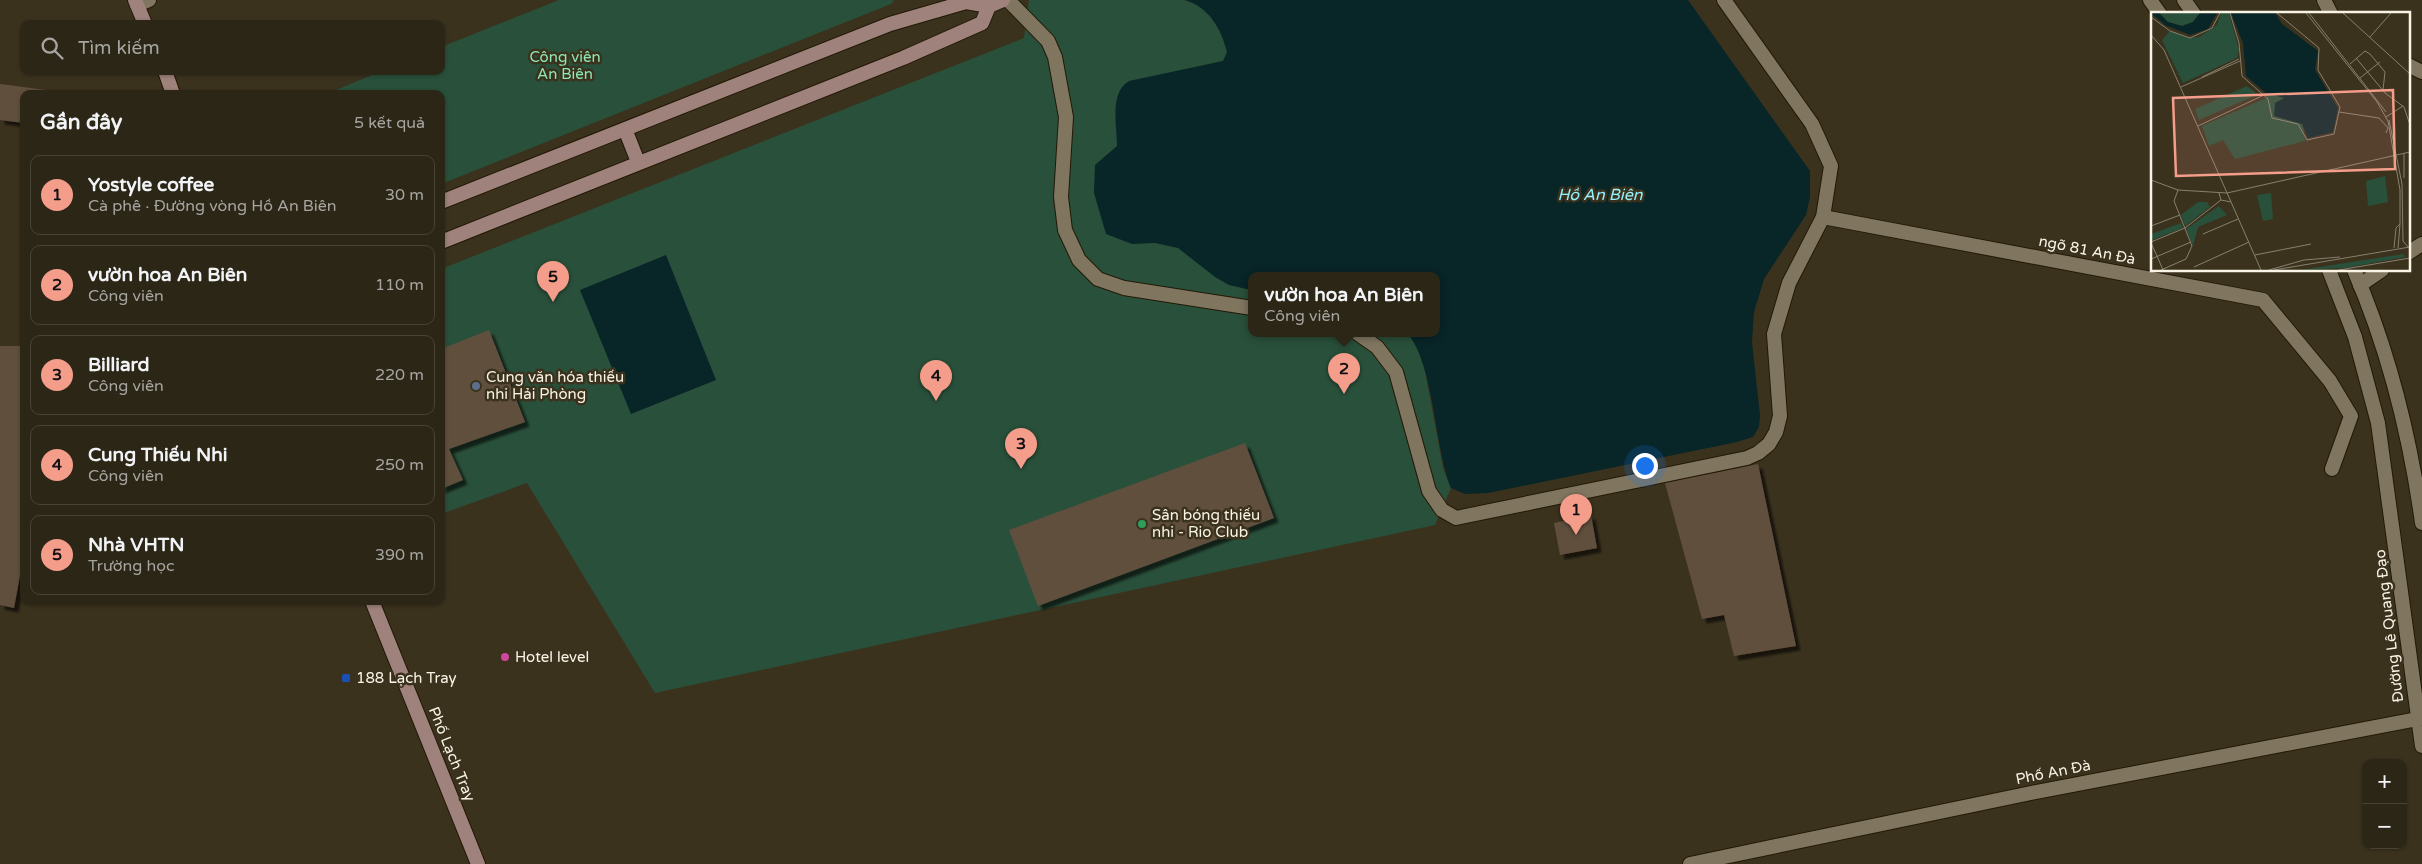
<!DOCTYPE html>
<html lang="vi">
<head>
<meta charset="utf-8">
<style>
	body { margin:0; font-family:"Varela Round",sans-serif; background:#383223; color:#f1f3f6 }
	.controls { position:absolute; right:15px; bottom:15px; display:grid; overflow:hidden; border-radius:10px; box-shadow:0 1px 4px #0004 }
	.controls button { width:45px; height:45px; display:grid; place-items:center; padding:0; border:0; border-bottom:1px solid #484335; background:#2c2616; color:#f1f3f6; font:25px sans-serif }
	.you { position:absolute; left:1644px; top:465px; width:18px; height:18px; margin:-12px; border:4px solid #fff; border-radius:50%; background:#1a73e8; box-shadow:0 0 0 8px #1a73e833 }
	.badge { display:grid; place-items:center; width:32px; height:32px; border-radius:50%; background:#f49d8b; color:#111; font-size:16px; font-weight:700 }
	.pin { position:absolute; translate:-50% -41px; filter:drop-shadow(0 1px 2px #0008) }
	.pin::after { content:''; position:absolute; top:26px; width:18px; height:15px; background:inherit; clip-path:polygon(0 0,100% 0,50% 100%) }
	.popup { position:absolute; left:1248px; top:272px; width:192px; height:65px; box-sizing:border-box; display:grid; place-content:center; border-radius:10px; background:#2c2616; filter:drop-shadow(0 1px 4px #0005); font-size:16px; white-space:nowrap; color:#a6a5a1 }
	.popup b { font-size:19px; color:#f1f3f6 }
	.popup::after { content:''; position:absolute; left:50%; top:100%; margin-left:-10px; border:10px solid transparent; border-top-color:#2c2616 }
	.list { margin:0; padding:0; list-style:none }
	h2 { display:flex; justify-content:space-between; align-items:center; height:65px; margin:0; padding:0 20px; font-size:21px }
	h2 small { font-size:16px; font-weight:400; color:#a6a5a1 }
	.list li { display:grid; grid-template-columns:32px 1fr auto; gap:15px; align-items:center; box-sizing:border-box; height:80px; margin:0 10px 10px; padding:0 10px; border:1px solid #484335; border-radius:10px }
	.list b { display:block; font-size:19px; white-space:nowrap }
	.list p { margin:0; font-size:16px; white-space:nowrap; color:#a6a5a1 }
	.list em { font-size:16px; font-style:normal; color:#a6a5a1 }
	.icon { flex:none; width:28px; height:28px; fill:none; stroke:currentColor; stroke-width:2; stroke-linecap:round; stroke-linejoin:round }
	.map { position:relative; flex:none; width:2422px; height:864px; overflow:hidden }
	.search { position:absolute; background:#2c2616; box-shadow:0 1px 4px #0004; left:20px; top:20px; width:425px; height:55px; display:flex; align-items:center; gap:12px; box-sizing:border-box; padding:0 18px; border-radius:10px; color:#a6a5a1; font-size:19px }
	.panel { position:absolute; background:#2c2616; box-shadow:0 1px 4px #0004; left:20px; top:90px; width:425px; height:515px; border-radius:10px }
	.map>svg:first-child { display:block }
	.green { fill:#29503a }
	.water { fill:#082528 }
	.building { fill:#604f3e; filter:url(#shadow) }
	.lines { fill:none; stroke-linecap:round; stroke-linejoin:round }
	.pedestrian-casing { stroke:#221906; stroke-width:16 }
	.minor-casing { stroke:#221906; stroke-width:16 }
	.tertiary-casing { stroke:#221906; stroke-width:16 }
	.secondary-casing { stroke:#221906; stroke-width:16 }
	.pedestrian { stroke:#807660; stroke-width:14 }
	.minor { stroke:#807660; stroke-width:14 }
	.tertiary { stroke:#807660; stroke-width:14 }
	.secondary { stroke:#9f827c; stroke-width:14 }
	.service-dot { fill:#5c6f8a; stroke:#3b321e; stroke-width:2 }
	.leisure-dot { fill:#2e9e5b; stroke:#3b321e; stroke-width:2 }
	.hotel-dot { fill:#d1479c; stroke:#3b321e; stroke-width:2 }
	.transit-dot { fill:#1a4fb4; stroke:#3b321e; stroke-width:2 }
	.labels { text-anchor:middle; stroke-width:5; stroke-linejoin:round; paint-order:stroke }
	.park-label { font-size:15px; fill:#8ce8b4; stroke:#3b321e }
	.street-label { font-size:15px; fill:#faf4e7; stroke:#3b321e }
	.poi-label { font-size:15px; fill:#faf4e7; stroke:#3b321e; text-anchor:start }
	.water-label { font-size:16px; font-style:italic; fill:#92f2fe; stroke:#3b321e }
	.inset-road { fill:none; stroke:#87806e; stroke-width:1 }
	.view { fill:#f49d8b; fill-opacity:0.15; stroke:#f49d8b; stroke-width:2.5 }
	.inset-edge { fill:none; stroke:#faf4e7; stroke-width:2.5 }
</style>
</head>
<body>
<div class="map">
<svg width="2422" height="864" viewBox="0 0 2422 864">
	<defs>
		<filter id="shadow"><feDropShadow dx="4.5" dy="4.5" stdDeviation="1" flood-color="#0009"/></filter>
	</defs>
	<rect width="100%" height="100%" fill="#3b321e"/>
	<path class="green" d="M559 0H894L891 4 441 184V94H326L382 71H441V47Z
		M1029 0H1184L1228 15 1239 63 1184 239 1252 275V333H1418L1443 468 1451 488 1435 525 655 693 527 483 441 514V269L1024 38Z"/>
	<path class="water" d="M1185 0H1688L1810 171V197L1806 215 1764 279 1754 312 1752 342 1760 415 1759 427 1753 437 1737 442 1488 493 1465 494 1451 488C1434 446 1434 363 1407 333H1436V275H1252L1251 290 1229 285 1215 277 1178 248 1155 243 1132 244 1106 234 1094 193 1095 165 1117 146C1117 125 1109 93 1129 81L1223 61 1227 52C1221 29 1210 8 1185 0Z
		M666 255 716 380 631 414 580 290Z"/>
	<path class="building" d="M0 84 54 91V94H24V123L0 120Z
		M489 330 525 422 449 449 463 480 441 489V349Z
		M0 346H24V554L14 608 0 605Z
		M1245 443 1274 518 1038 606 1009 530Z
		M1758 464 1796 646 1734 656 1724 615 1702 619 1665 483Z
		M1591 515 1597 548 1560 555 1554 523Z"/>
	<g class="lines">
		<defs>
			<path id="pedestrian" d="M137 5 149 0"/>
			<path id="minor" d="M2324 0 2331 14
				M2408 65 2422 72
				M1823 217 2263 300 2330 381 2351 416 2332 469
				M2408 253 2422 244
				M2360 285 2382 270"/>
			<path id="tertiary" d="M1008 0 1048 41 1055 57 1066 117 1061 197 1065 230 1079 260 1098 279 1124 288 1252 308
				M2150 0 2160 14
				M2184 0 2194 14
				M2329 270 2355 337 2378 423 2422 746
				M2354 270C2389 351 2410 436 2422 523
				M1357 333 1377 347 1396 372 1429 491 1442 510 1456 518 1747 458 1758 453 1769 444 1776 432 1780 416 1774 334 1789 283 1823 217 1831 166 1812 124 1724 0
				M1690 864 2031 793 2422 718"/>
			<path id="secondary" d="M135 0 145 24
				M165 71 173 94
				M625 129 638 162
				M441 202 890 24 966 2 989 6 1003 0
				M441 242 903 58 982 23 989 6
				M372 601 478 864"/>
		</defs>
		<use href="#pedestrian" class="pedestrian-casing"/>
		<use href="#minor" class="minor-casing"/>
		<use href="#tertiary" class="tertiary-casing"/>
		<use href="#secondary" class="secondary-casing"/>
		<use href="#pedestrian" class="pedestrian"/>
		<use href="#minor" class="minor"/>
		<use href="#tertiary" class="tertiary"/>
		<use href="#secondary" class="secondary"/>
	</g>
	<circle class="service-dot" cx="476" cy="386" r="5"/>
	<circle class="leisure-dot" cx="1142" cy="524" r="5"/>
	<circle class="hotel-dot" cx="505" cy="657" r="5"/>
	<rect class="transit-dot" x="341" y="673" width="10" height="10" rx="2.5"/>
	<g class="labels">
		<g class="park-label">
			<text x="565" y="62">Công viên<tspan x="565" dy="17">An Biên</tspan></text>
		</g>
		<g class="street-label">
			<text transform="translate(2087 250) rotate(11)" y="5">ngõ 81 An Đà</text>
			<text transform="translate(2389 626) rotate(-97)" y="5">Đường Lê Quang Đạo</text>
			<text transform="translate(452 754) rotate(68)" y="5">Phố Lạch Tray</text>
			<text transform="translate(2053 772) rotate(-11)" y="5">Phố An Đà</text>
		</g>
		<g class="poi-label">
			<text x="486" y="382">Cung văn hóa thiếu<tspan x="486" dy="17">nhi Hải Phòng</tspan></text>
			<text x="1152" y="520">Sân bóng thiếu<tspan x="1152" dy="17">nhi - Rio Club</tspan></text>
			<text x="515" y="662">Hotel level</text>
			<text x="356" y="683">188 Lạch Tray</text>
		</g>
		<g class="water-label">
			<text x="1600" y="200">Hồ An Biên</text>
		</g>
	</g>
	<g transform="translate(2151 12)">
		<rect width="259" height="259" fill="#3b321e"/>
		<path d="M8 1H49L42 10 31 14 17 10ZM70 1H78L88 38 86 46 32 71 11 28 19 19 38 26 48 25 66 13ZM96 74 104 80 103 84 48 108 44 97ZM117 81 134 84 143 107 152 112 154 129 84 147 72 128 58 134 51 114 115 86ZM234 164 237 190 217 194 215 169ZM120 181 122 207 112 209 106 183ZM47 190H56L59 195 34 214 30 203ZM68 194 76 203 47 215 42 234 35 217ZM30 211 32 216 1 228 0 222ZM252 242 254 245 194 256 150 258Z" fill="#29503a"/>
		<path d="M0 1H8L17 10 31 14 42 10 49 1H66L57 17 39 23 14 13ZM80 1H124L131 12 167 39 164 58 187 96 182 120 157 126 151 112 123 104 124 91 133 86 115 81 95 64 92 31Z" fill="#082528"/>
		<path class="inset-road" d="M79 1 88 31 91 64 117 87 121 106 147 112 156 128 183 122 189 95 167 58 168 36 126 1M155 1 226 90 237 109 249 178V212L245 216 243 236M158 1 235 100M192 1 259 62M0 5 19 19 39 26 61 16 69 1M0 23 13 38 110 258M219 25 240 1M205 46 234 81 253 95 259 113M199 52 214 39 219 42 234 60 232 78M51 65 88 47M209 66 229 50M30 75 89 49M188 100 228 106 237 116 235 121M235 105 252 94M238 108 251 172 252 229 257 235M47 114 113 83M253 166V141M0 168 27 178 76 181 259 140M68 181 70 188 80 190M0 214 29 203M52 222 87 207M247 236 249 212M104 243 160 232M0 247 40 230M43 255 98 230M10 258 35 247 41 234 23 189 27 178M12 258 6 244 0 231V230L34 216 70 188M118 258 153 248 189 245M123 258 259 235M188 258 259 246"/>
		<path class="view" d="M242 78 244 157 25 164 22 86Z"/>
		<rect width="259" height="259" class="inset-edge"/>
	</g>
</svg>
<div class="controls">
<button>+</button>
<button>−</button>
</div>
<div class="you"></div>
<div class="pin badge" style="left:1576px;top:535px">1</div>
<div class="pin badge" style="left:1344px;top:394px">2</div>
<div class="popup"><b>vườn hoa An Biên</b>Công viên</div>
<div class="pin badge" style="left:1021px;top:469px">3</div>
<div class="pin badge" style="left:936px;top:401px">4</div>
<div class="pin badge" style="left:553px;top:302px">5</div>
<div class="search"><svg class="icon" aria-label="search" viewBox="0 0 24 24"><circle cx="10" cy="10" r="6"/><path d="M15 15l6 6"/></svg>Tìm kiếm</div>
<section class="panel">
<h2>Gần đây<small>5 kết quả</small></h2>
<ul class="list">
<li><span class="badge">1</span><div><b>Yostyle coffee</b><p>Cà phê · Đường vòng Hồ An Biên</p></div><em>30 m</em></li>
<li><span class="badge">2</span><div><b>vườn hoa An Biên</b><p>Công viên</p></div><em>110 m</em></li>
<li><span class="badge">3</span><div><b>Billiard</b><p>Công viên</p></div><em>220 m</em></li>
<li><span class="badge">4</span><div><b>Cung Thiếu Nhi</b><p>Công viên</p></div><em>250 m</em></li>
<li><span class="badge">5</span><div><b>Nhà VHTN</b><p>Trường học</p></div><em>390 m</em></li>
</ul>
</section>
</div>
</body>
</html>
